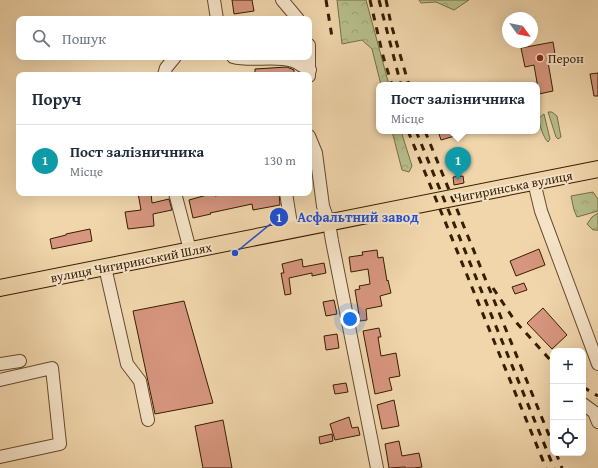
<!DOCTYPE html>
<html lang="uk">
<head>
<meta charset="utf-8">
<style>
	body { margin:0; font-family:"Gentium Book Plus",serif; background:#f2f2f3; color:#1f2937 }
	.controls { position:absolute; right:12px; bottom:12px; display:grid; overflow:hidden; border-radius:8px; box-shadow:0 4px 16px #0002 }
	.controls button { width:36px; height:36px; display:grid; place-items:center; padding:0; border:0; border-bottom:1px solid #e0e1e3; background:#fff; color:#1f2937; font:20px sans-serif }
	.compass { position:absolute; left:502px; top:12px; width:36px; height:36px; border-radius:50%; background:#fff; box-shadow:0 4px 16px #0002; rotate:123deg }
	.you { position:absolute; left:350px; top:319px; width:14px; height:14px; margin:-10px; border:3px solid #fff; border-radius:50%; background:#1a73e8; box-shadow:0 0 0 6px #1a73e833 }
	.badge { display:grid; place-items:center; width:26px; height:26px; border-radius:50%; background:#db2777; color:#fff; font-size:13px; font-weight:700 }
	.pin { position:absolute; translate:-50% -33px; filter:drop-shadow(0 1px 2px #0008) }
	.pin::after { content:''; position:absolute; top:21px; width:14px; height:12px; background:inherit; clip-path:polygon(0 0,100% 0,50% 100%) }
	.popup { position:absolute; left:376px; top:82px; width:164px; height:52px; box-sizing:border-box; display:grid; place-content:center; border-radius:8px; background:#fff; filter:drop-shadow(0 1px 3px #0005); font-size:13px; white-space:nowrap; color:#747a83 }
	.popup b { font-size:15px; color:#1f2937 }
	.popup::after { content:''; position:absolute; left:50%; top:100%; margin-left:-8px; border:8px solid transparent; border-top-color:#fff }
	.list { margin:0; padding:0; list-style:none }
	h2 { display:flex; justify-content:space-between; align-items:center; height:52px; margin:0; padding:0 16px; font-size:17px }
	h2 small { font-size:13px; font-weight:400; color:#747a83 }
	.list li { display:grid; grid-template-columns:26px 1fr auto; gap:12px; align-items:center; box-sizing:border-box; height:72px; padding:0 16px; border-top:1px solid #e0e1e3 }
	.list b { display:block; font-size:15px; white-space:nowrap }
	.list p { margin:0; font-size:13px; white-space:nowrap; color:#747a83 }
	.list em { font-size:13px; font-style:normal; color:#747a83 }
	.icon { flex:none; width:22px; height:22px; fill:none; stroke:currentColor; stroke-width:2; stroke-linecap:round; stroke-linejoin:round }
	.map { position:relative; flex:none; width:598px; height:468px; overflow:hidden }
	.search { position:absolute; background:#fff; box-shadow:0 4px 16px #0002; left:16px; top:16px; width:296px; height:44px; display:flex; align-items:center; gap:10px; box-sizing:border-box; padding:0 14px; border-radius:8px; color:#747a83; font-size:15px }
	.panel { position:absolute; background:#fff; box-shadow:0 4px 16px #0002; left:16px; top:72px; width:296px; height:124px; border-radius:8px }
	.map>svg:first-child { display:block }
	.green { fill:#b7be8c; stroke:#776e46 }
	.forest { fill:url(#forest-crowns); stroke:#776e46 }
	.building { fill:#d7967f; stroke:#371e00 }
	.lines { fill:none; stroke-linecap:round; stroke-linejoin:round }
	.minor-casing { stroke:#664c2b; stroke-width:14 }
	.major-casing { stroke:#371e00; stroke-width:18 }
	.minor { stroke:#f6e4c9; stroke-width:12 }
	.major { stroke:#f1d6ac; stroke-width:16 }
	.rail { stroke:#371e00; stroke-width:3; stroke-dasharray:7 7; stroke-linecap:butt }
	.poi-dot { fill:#8f2418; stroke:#f6e4c9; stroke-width:1.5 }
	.labels { text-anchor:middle; stroke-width:4; stroke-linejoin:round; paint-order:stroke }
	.poi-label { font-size:13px; fill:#371e00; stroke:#f6e4c9; text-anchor:start }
	.street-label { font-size:13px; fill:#371e00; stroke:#f6e4c9 }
	.leader { fill:none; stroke:#1d4ed8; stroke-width:1.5 }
	.callout-dot { fill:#1d4ed8; stroke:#f6e4c9; stroke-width:1.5 }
	.mark-label { font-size:12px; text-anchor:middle; font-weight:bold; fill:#fff }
	.callout-label { font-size:14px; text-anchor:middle; font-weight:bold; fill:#1d4ed8; stroke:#f6e4c9; stroke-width:4; stroke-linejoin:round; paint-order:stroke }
</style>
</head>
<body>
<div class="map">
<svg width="598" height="468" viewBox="0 0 598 468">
	<defs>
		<pattern id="forest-crowns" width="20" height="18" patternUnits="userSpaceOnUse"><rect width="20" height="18" fill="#b7be8c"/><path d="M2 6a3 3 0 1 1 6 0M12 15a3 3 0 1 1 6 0" fill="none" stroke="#9ea377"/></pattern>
	</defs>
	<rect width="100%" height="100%" fill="#f1d6ac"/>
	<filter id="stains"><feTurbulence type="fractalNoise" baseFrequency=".005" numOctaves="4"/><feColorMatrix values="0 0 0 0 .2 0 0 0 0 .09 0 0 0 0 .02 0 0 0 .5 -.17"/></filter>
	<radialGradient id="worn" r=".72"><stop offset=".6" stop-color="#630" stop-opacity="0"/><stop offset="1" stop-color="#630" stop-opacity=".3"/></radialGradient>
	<path class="green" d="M548 112H552L557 116 561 137 558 139 556 137Z
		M544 114 550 139 548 142C544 139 539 124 539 119 540 117 542 115 544 114Z"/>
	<path class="forest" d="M337 0H366L389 85H381L372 49 362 40 342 44Z
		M419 0H469L454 10 436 2 421 3Z
		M392 131H401L412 166 409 172 402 170Z
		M593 192 598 199V211L577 217 574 210 571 196Z
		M598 213V230H593L587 224 592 217Z"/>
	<path class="building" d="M232 0H252L254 11 234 14Z
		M553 42 556 60 548 62 553 91 539 94 534 65 525 67 521 48Z
		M287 67 294 70V75H255V69Z
		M598 73V96H594L590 74Z
		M438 131H465V133L441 140Z
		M463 176 464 183 454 185 453 177Z
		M138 193H151L152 203 169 199 172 210 153 214 154 226 128 229 125 212 141 210Z
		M214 193 215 196 231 193H279L280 205 253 210 252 204 210 213 211 214 193 218 189 200Z
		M90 229 92 241 52 249 50 239 66 235V234Z
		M539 249 545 265 516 276 510 261Z
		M377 250 378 258 383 257 387 281 388 280 391 293 380 296 382 306 366 309 367 320 360 321 355 290 360 289 359 286 370 284 368 269 351 272 349 257 363 255 362 252Z
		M302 259 303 267 324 263 326 273 312 276V273L289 278 291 294 285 295 281 273H284L282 264Z
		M524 283 527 290 515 294 512 287Z
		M334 300 337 314 326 316 323 302Z
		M184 301 213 403 155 414 133 311Z
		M543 308 567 335 552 349 527 323Z
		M379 328 381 337H378L381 356 396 353 400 376 389 378 392 390 375 394 363 331Z
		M337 334 339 348 326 350 324 336Z
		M346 383 348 392 335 394 333 385Z
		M394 400 399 426 382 429 377 405Z
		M349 417 352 428 358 427 360 435 335 440 330 424Z
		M223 420 232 468H203L195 426Z
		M332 434 333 441 320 444 319 437Z
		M399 441 402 456 419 453 422 467 414 468H405V467L389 468 385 444Z"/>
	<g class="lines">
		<defs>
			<path id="minor" d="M214 0 217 19
				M282 0 298 19
				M309 45V76
				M233 57C252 62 274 55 293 61 299 63 304 68 310 70
				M164 75 166 68 175 57
				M309 136 316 153 323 206 329 223 332 241 377 468
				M534 182 541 211 598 364
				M175 193 190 250
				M286 193 292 230
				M105 267 127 364 140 381 148 420
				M0 364 20 361
				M0 380 52 368 60 444 0 457
				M583 404 594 412 598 422"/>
			<path id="major" d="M0 288 598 169"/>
		</defs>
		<use href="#minor" class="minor-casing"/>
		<use href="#major" class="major-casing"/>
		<use href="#minor" class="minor"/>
		<use href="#major" class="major"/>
		<path class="rail" d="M326 0 332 37
			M370 0 383 56 392 85
			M379 0 401 85
			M386 0 391 24 409 85
			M408 131 546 468
			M416 131 554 468
			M425 131 553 445
			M493 288 515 321 553 363
			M583 387 598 396
			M556 453 562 468"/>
	</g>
	<circle class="poi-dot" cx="540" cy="58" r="4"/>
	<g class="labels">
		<g class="poi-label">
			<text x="548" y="63">Перон</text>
		</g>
		<g class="street-label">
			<text transform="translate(513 186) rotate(-11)" y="5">Чигиринська вулиця</text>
			<text transform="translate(131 262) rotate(-11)" y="5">вулиця Чигиринський Шлях</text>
		</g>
	</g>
	<path class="leader" d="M235 253L279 217"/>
	<g class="callout-dot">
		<circle cx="235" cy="253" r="4"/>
		<circle cx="279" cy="217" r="10"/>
	</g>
	<g class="mark-label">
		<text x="279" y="222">1</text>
	</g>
	<g class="callout-label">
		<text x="358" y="222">Асфальтний завод</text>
	</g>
	<rect width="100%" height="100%" filter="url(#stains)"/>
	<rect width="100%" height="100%" fill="url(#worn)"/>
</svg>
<div class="controls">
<button>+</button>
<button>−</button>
<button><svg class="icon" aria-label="locate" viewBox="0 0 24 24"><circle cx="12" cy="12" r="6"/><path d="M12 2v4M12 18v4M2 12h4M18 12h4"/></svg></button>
</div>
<svg class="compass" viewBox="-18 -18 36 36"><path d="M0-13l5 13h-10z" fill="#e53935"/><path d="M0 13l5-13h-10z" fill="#747a83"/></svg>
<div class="you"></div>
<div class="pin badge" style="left:458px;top:180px;background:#0f9aa8">1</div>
<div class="popup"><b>Пост залізничника</b>Місце</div>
<div class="search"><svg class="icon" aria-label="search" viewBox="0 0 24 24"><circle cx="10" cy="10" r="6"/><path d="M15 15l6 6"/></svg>Пошук</div>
<section class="panel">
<h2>Поруч<small></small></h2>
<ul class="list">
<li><span class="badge" style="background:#0f9aa8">1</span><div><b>Пост залізничника</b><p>Місце</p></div><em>130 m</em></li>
</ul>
</section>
</div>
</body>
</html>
